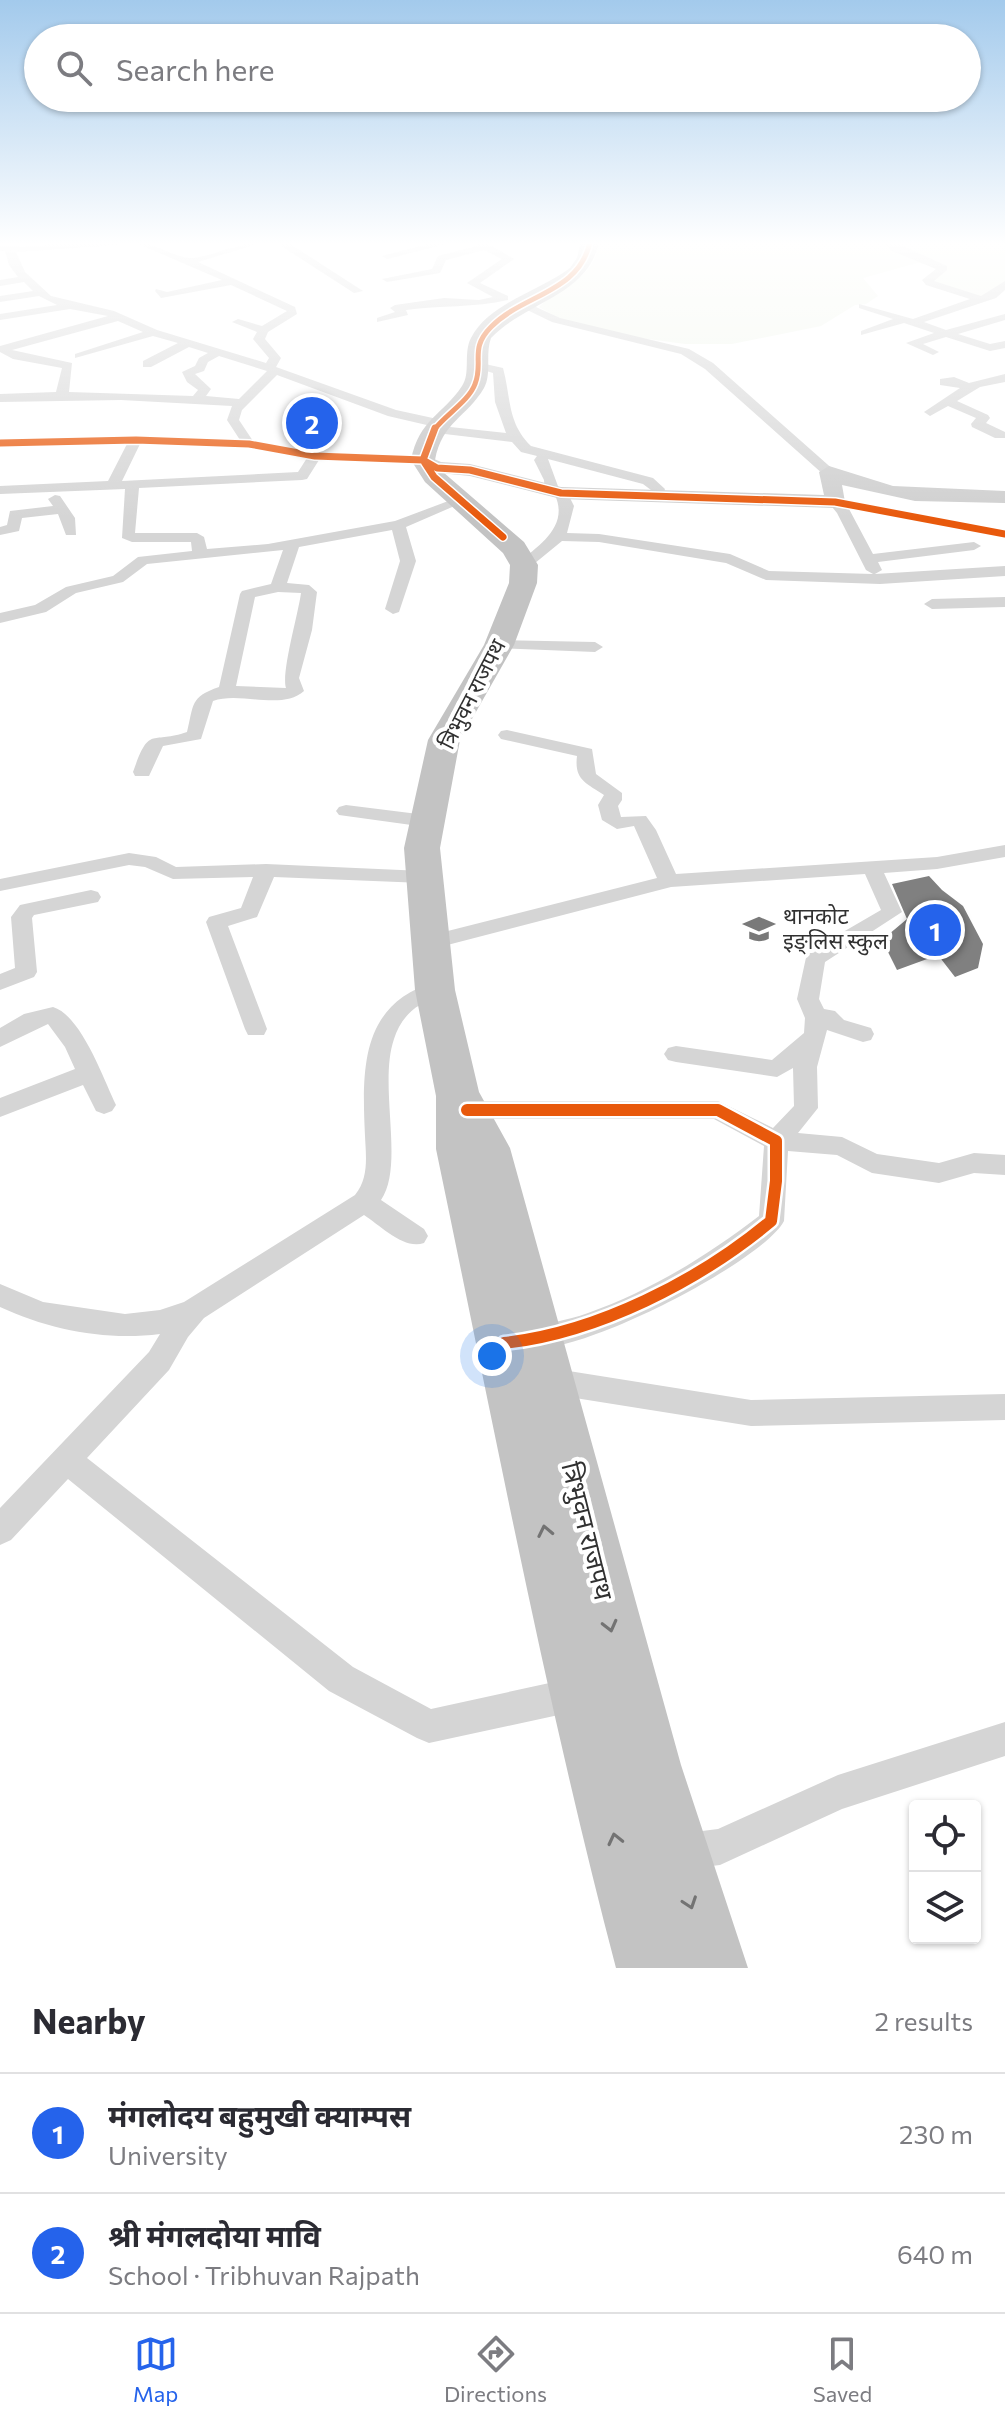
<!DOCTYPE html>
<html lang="en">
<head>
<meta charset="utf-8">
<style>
	body { margin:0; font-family:Commissioner,"Noto Sans Devanagari",sans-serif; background:#f7f7f7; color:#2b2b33 }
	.controls { position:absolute; right:24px; bottom:24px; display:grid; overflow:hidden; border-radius:8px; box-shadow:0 2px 6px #0004 }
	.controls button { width:72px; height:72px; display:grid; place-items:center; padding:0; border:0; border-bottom:2px solid #e1e1e2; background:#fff; color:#2b2b33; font:40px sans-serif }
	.you { position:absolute; left:492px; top:1356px; width:28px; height:28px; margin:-20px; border:6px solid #fff; border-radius:50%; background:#1a73e8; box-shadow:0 0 0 12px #1a73e833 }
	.badge { display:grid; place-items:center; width:52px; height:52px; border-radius:50%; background:#2563eb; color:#fff; font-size:26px; font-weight:700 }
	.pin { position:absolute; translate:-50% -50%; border:4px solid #fff; box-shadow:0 2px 8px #0006 }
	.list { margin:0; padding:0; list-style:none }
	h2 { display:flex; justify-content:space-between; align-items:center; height:104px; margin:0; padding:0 32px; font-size:34px }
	h2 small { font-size:26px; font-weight:400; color:#7c7c81 }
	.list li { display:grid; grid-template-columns:52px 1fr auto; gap:24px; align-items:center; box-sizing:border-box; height:120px; padding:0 32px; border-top:2px solid #e1e1e2 }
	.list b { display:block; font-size:30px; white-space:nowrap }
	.list p { margin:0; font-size:26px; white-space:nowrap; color:#7c7c81 }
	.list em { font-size:26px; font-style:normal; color:#7c7c81 }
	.icon { flex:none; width:44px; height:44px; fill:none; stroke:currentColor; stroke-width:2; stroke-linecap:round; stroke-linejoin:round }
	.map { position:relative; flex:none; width:1005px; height:1968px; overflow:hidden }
	.search { position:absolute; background:#fff; box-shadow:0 2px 6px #0004; left:24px; right:24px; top:24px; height:88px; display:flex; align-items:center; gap:20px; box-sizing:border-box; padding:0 28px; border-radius:44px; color:#7c7c81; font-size:30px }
	.sheet { height:344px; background:#fff }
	nav { display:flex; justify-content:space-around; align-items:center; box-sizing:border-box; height:112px; border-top:2px solid #e1e1e2; background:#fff; font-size:22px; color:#7c7c81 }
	nav a { display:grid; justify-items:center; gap:4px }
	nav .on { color:#2563eb }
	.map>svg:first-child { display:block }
	.green { fill:#f2f6ed }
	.building { fill:#808080 }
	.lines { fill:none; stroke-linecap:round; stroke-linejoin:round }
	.street { fill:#d5d5d5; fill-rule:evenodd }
	.secondary { fill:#cfcfcf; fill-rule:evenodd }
	.highway { fill:#c3c3c3; fill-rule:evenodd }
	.cycleway-far2-casing { stroke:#fff; stroke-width:8 }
	.cycleway-far1-casing { stroke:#fff; stroke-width:10 }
	.cycleway-casing { stroke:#fff; stroke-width:17 }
	.cycleway-far2 { stroke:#e8590c; stroke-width:5 }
	.cycleway-far1 { stroke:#e8590c; stroke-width:7 }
	.cycleway { stroke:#e8590c; stroke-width:12 }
	.oneway { stroke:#737373 }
	.labels { text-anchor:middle; stroke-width:8; stroke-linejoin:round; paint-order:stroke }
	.street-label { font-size:22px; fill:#313131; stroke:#fff }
	.poi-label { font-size:22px; fill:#313131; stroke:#fff; text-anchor:start }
	.near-street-label { font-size:26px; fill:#313131; stroke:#fff }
</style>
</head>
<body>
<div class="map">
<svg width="1005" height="1968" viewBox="0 0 1005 1968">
	<rect width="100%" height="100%" fill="#fff"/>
	<path class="green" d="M598 242H1005V284L981 299 930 283 938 265 917 263 863 278 878 296 866 304 855 305 821 326 732 344H685L596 332 569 324 539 307C562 285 597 278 598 242Z"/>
	<path class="building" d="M929 876 942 890 963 906 983 944 978 968 955 977 938 955 897 970 882 940 907 919 892 884Z"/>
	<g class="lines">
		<path class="street" d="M82 242H124L119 245 16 252 25 272 51 296 114 311 157 330 266 363 269 358 253 339 257 332 232 322 238 319 262 326 287 311 231 285 161 298 155 291 156 289 167 292 222 280 134 242C154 242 170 256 189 258 206 259 240 242 264 242L198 262 295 307 297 314 268 332 265 339 281 358 276 367 396 410 442 420 441 426 506 433 495 402 493 373 470 366 476 362 503 368C511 397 507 423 531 446L653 478 665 489 661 499H651V490L643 484 548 459 559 489 566 490 574 506 567 533 599 534 730 554 769 571 873 574 866 570 837 513 828 502 835 498 1005 530V538L849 509 873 554 974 542 981 546 974 550 878 562 882 570 875 574 1005 566V576L880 584 766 580 726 563 599 542 562 541 529 568H519V562C540 545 569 526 555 495L545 492 544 480 534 460 537 456 521 452 512 442 428 432 427 429 431 426 388 416 277 375 242 410 239 420 253 441 315 452 423 456 430 460 423 464 319 460 307 479 302 480 139 488 135 533H197L204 537 207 549 268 544 395 521 459 497 466 501 406 527 416 561 399 612 393 614 385 609 400 561 392 530 299 547 287 583 309 585 317 592 312 630 299 678 304 691C282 711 240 691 213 701L201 739 163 746 149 776H135L133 772C150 724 150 745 187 732 194 704 190 697 219 687L240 594 242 591 271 584 283 550 147 564 123 582 76 593 46 612 0 623V613L35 605 66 587 113 576 138 557 192 551 191 542H132L122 538 125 489 0 494V486L108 481 127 444 0 447V439L136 436 240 440 227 420 232 406 121 400 0 402V394L56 392 62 368 13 359 0 352V346L108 316 70 309 0 320V314L57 305 39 296 0 302V296L33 291 24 282 0 286V280L18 277 9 265 5 251H0V245L21 247ZM118 321 143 332 75 354V358L153 336 178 343 143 361V367H151L189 347 208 353 199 358 195 366 182 372 187 382 198 390 193 396 69 392 72 363 12 350ZM219 356 267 371 239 399 206 396 211 389 195 374 204 371 208 362ZM140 444 249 448 307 458 298 472 122 481ZM278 592 301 593C298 615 281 673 286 688L236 686 255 597Z
			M275 242H287L363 291 354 293Z
			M436 242H454L387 259 382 256Z
			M472 242H485L514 259 480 283 508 296V300C474 308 440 305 406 310L408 315 377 322V318L395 312 390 308 395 305 444 298 479 300 493 297 467 283 502 259 484 250 446 260 440 273 387 282 382 279 432 269 438 256 477 246Z
			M883 242H894L947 266V270L934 281 981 296 1005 281V290L996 298 924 322 946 330 1005 314V320L958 334 990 344 1005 341V348L990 351 946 337 923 344 939 352 933 355 906 343 934 333 904 323 861 335V331L893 319 859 308V304L913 319 970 299 926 285 922 280 936 269 892 251Z
			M523 301 560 318 689 349 713 363 836 472 824 475 705 369 681 354 552 322 519 306 518 304Z
			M1005 374V382L980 387 957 401 988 415 990 418 986 423 1005 432V438H995L972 427 971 424 976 418 948 406 930 416 924 412 960 388 940 385V379L954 377 969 383Z
			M55 495 60 496 75 518 76 535H66L58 514 22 518 19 531 0 535V527L7 525 10 511 53 506 48 499Z
			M1005 597V607L932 609 924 604 932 599Z
			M499 640 595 642 603 647 595 652 493 648 491 645Z
			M507 730 592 749 596 774 622 793V800L618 806 621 817 646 816 656 830 676 874 937 857 1005 845V857L937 869 884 873 902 912 825 962 819 999 824 1009 835 1011 844 1020 871 1028 874 1034 871 1040 863 1042 827 1030 817 1067 818 1108 798 1133 842 1137 877 1154 939 1163 974 1153 1005 1155V1175L974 1173 939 1183 872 1173 837 1155 788 1151 784 1221C763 1262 567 1363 523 1347L519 1339 523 1331C544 1323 567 1321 588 1313 650 1291 707 1256 759 1216L764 1146 714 1119H467L458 1116 455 1110 458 1104 467 1101H718L773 1128 794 1106 793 1068 777 1077 676 1062 668 1060 664 1054 668 1048 676 1046 772 1060 804 1033 805 1018 797 999 807 953 881 910 865 874 671 887 432 949 424 947 421 942 424 937 657 878 634 826 617 829 602 820 598 805 604 795C586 783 574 780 577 756L501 739 498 735 501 731Z
			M346 805 426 815 436 821 426 827 339 815 336 811 339 807Z
			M129 853 156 857 176 867 266 864 423 871 433 877 423 883 274 877 257 917 228 926 267 1029 264 1035H248L245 1029 206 922 209 917 241 908 253 877 173 879 145 867 129 865 0 891V879Z
			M91 890 98 892 101 897 98 902 34 915 32 918 37 972 34 977 0 990V974L15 968 11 917 20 905Z
			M435 982 443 985 446 990C440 1000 429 1000 420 1005 407 1012 398 1026 394 1039 378 1086 405 1165 381 1200L424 1229 428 1236 424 1243C404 1250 381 1226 364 1215L204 1318 188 1337 169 1370 87 1458 353 1667 431 1709 577 1677 589 1682 594 1694 589 1706 577 1711 429 1743 417 1738 329 1691 68 1479 11 1540 0 1545V1508L149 1352 160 1334C106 1341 50 1330 0 1307V1284L43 1302 125 1314 160 1310 184 1302 355 1195C369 1178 366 1157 365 1136 362 1070 360 1004 435 982Z
			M53 1007C81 1015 104 1080 116 1105L112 1111 104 1114 96 1111 83 1085 0 1117V1098L75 1069 65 1047 48 1024 0 1047V1028L24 1014Z
			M550 1368 751 1400 1005 1394V1420L751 1426 550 1394 540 1390 536 1381 540 1372Z
			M1005 1722V1756L842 1809 720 1865 678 1870 665 1865 660 1852 665 1839 678 1834 718 1829 838 1775Z"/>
		<path class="secondary" d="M423 454 441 462 470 464 561 487 824 495 819 472 829 466 893 486 1005 491V503L915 501 842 485 845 502 835 508 561 499 470 476 430 472 413 460Z"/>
		<path class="highway" d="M581 242H599C588 296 525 302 491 338 485 354 492 374 484 388 467 417 442 422 435 460L443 472 524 542 538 565 537 583 514 645 460 740 440 848 455 990 479 1092 510 1148 681 1765 748 1968H616C545 1698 493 1422 436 1149V1096L415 990 404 848 428 740 484 645 509 583 510 565 503 553 425 482 411 460C419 419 443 415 462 386 471 373 463 353 471 338 489 303 540 291 570 268L577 258Z"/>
		<defs>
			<path id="cycleway-far2" d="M434 430C445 415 469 401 475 384 484 362 469 349 491 327 523 294 579 293 590 242"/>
			<path id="cycleway-far1" d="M435 428 423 460 434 477 503 537
				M0 443 136 440 249 444 315 456 423 460 437 468 470 470 561 493 835 502 1005 534"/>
			<path id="cycleway" d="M467 1110H718L776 1141V1181L771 1221C699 1281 597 1333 504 1343"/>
		</defs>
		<use href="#cycleway-far2" class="cycleway-far2-casing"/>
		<use href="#cycleway-far1" class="cycleway-far1-casing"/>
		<use href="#cycleway" class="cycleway-casing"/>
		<use href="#cycleway-far2" class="cycleway-far2"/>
		<use href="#cycleway-far1" class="cycleway-far1"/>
		<use href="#cycleway" class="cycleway"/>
	</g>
	<defs><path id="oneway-chevron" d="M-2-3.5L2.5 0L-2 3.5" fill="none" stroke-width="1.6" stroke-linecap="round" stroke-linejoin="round" transform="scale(2)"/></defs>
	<g class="oneway">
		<use href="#oneway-chevron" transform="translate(545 1531) rotate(-102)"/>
		<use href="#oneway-chevron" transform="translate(610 1626) rotate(76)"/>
		<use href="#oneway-chevron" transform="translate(615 1839) rotate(-103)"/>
		<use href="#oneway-chevron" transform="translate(690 1903) rotate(71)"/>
	</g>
	<linearGradient id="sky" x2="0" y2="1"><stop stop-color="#a3caec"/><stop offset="0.47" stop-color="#fff"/><stop offset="1" stop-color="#fff" stop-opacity="0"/></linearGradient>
	<rect width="1005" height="518" fill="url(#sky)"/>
	<defs>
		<symbol id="school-bare" viewBox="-9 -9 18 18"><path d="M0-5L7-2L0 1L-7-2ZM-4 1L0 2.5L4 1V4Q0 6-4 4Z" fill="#797979" stroke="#fff" stroke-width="2.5" paint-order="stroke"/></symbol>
	</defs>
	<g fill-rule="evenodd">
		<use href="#school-bare" x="737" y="907" width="44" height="44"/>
	</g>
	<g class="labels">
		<g class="street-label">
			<text transform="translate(472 694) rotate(-63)" y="8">त्रिभुवन राजपथ</text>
		</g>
		<g class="poi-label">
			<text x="783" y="924">थानकोट<tspan x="783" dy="25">इङ्लिस स्कुल</tspan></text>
		</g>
		<g class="near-street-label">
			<text transform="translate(587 1531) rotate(76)" y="9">त्रिभुवन राजपथ</text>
		</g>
	</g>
</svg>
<div class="controls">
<button><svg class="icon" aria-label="locate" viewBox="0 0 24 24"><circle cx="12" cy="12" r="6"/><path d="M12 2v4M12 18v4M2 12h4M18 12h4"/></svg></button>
<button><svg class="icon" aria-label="layers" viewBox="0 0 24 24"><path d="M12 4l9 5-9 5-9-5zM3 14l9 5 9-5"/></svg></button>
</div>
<div class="you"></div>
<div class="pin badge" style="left:935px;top:930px">1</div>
<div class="pin badge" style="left:312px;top:423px">2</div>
<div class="search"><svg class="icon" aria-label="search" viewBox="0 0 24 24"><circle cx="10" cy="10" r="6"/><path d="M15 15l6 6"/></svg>Search here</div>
</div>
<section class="sheet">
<h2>Nearby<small>2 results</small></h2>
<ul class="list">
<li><span class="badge">1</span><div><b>मंगलोदय बहुमुखी क्याम्पस</b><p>University</p></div><em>230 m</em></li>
<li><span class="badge">2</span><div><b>श्री मंगलदोया मावि</b><p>School · Tribhuvan Rajpath</p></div><em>640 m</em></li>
</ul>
</section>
<nav>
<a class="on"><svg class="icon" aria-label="map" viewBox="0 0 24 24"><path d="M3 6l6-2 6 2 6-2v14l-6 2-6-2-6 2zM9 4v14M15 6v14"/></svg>Map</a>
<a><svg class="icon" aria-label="directions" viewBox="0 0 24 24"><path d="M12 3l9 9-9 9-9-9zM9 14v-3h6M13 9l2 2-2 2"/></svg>Directions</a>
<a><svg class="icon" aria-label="saved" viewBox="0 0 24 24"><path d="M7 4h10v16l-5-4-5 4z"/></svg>Saved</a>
</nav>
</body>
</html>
